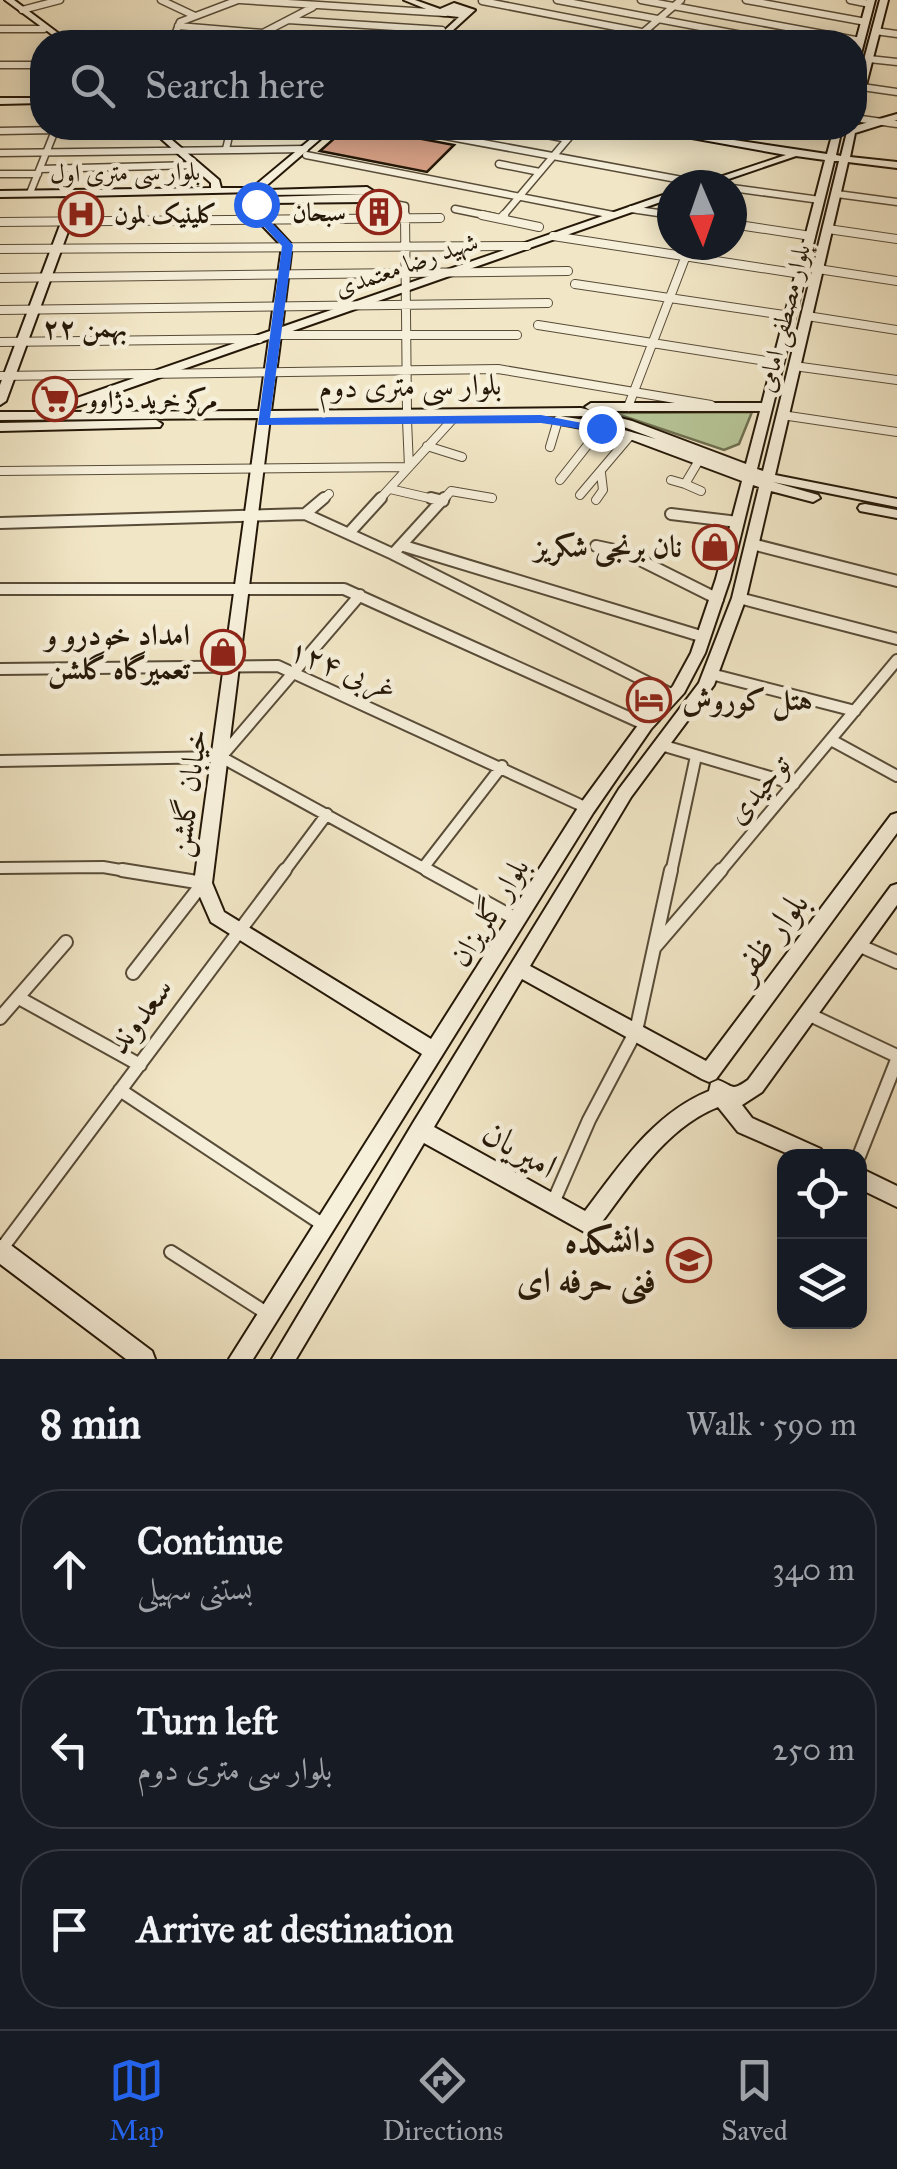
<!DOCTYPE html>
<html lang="en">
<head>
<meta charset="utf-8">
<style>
	body { margin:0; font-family:"IM FELL Great Primer",Amiri,serif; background:#242831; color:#f1f3f6 }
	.controls { position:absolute; right:30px; bottom:30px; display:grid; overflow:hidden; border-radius:20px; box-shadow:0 5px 25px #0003 }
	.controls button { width:90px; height:90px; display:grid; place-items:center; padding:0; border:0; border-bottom:2px solid #363941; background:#171b24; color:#f1f3f6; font:50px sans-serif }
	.compass { position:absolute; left:657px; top:170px; width:90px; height:90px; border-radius:50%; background:#171b24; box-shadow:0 5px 25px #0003; rotate:178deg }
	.stop { position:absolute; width:30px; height:30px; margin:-22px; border:8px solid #2563eb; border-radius:50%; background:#fff }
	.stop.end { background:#2563eb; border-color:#fff; box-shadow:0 2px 10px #0008 }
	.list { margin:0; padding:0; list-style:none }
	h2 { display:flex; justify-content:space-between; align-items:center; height:130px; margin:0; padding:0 40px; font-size:42px }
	h2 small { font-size:32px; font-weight:400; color:#9ea1a6 }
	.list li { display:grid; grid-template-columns:65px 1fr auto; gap:30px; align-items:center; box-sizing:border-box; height:160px; margin:0 20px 20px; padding:0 20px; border:2px solid #363941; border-radius:40px }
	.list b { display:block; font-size:38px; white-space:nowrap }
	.list p { margin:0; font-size:32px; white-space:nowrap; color:#9ea1a6 }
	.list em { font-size:32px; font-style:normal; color:#9ea1a6 }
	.icon { flex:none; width:55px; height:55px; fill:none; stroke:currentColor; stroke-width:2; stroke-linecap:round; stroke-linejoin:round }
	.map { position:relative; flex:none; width:897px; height:1359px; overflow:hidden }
	.search { position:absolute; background:#171b24; box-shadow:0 5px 25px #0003; left:30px; right:30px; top:30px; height:110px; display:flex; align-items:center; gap:25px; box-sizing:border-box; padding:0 35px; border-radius:40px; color:#9ea1a6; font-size:38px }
	.sheet { height:670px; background:#171b24 }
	nav { display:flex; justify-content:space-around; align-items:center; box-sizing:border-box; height:140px; border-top:2px solid #363941; background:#171b24; font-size:28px; color:#9ea1a6 }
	nav a { display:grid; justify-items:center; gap:5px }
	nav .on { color:#2563eb }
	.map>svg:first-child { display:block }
	.green { fill:#b7c698; stroke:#6e6f50; stroke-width:2.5 }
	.building { fill:#d59f84; stroke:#251808; stroke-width:2.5 }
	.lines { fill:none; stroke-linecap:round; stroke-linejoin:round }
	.street-far3-casing { stroke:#584c38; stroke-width:9 }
	.street-far2-casing { stroke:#584c38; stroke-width:10 }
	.street-far1-casing { stroke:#584c38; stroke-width:14 }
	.street-casing { stroke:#584c38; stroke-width:16 }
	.secondary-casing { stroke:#251808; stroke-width:4 }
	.street-far3 { stroke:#f6efda; stroke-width:6 }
	.street-far2 { stroke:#f6efda; stroke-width:8 }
	.street-far1 { stroke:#f6efda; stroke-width:10 }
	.street { stroke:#f6efda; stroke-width:12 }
	.secondary { fill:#f6efda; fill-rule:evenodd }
	.route { fill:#2563eb }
	.labels { text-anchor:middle; stroke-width:9; stroke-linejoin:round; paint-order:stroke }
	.far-street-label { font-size:25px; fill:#251808; stroke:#f6efda }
	.far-poi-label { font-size:25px; font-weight:bold; fill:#251808; stroke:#f6efda; text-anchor:start }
	.far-neighbourhood-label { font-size:28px; font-weight:bold; fill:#251808; stroke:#f6efda }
	.street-label { font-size:30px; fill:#251808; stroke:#f6efda }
	.poi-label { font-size:30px; font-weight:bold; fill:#251808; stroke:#f6efda; text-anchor:end }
	.near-street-label { font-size:35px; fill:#251808; stroke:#f6efda }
	.near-poi-label { font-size:35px; font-weight:bold; fill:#251808; stroke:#f6efda; text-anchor:end }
</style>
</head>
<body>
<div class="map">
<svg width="897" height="1359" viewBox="0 0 897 1359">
	<rect width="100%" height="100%" fill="#f1e6c6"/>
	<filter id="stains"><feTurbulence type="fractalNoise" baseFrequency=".002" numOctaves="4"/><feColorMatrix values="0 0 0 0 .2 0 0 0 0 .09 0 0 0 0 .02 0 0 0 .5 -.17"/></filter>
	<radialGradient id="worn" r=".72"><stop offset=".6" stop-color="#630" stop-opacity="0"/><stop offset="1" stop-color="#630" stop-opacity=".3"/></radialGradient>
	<path class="green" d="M752 412 739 444 724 450 614 413Z"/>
	<path class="building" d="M346 128H388L401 135 454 145 427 172 320 151Z"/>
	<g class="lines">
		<defs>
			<path id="street-far3" d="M161 0 195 16
				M240 0 445 13
				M557 0 780 42
				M641 0 861 41
				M746 0 866 22
				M850 0 870 4
				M482 1 693 42
				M22 10 60 0
				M288 20 442 30
				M178 26 373 42
				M0 29H44
				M875 31 897 34
				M261 34 313 7
				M172 42 180 22 238 0
				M632 42 681 0
				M869 59 897 62
				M0 65H42
				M862 87 897 92
				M854 118 897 124
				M402 128 709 185
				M509 128 568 139
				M0 131 55 130
				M226 149 231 128
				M0 153 305 149
				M306 155 613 215
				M499 164 540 172
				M40 169 196 165
				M0 174H38
				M732 188 820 200
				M30 193 56 128
				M837 194 897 202
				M367 199 405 206V217
				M455 209 494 217
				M631 209 672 215
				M502 217 577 128"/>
			<path id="street-far2" d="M405 215 407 411
				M482 215 539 227
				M501 219 504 215
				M0 222 440 218
				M732 224 811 236
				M828 229 897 239
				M553 236 801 274
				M0 249 527 246
				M818 269 897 281
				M0 278 568 271
				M575 284 791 316
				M0 310 548 303
				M807 316 897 330
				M538 325 779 363
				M274 335H517
				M0 342 259 339
				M794 366 897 380
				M0 376 498 369 711 405
				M628 407 690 245
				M782 415 897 432
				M427 446 462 457
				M550 447 558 420
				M0 471 409 467 407 420
				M560 480 601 428
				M671 480 685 484 698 462
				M685 484 701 491
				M390 489 442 501
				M580 495 630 436
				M596 500 603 490 601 473
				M321 501 329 494
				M378 501 452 420
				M442 501 451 491 492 498"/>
			<path id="street-far1" d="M431 498 443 501
				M305 514 324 498
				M671 514 738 522
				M0 523 305 514 393 554 444 498
				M350 532 381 498
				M752 544 897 581
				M404 546 704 637
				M596 546 624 552 718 599
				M393 554 673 695
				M0 589H344L646 725
				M739 598 897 639
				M0 669 278 666 587 808
				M711 674 855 711
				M833 741 897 776
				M661 745 794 784
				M221 757 360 595
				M0 761 221 757 432 873
				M0 868 103 867 138 873
				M423 868 502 766
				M283 873 327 814
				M671 873 696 756
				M719 873 897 660"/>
			<path id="street" d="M122 870 203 883 133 973
				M427 870 518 920
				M858 945 897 962
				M654 948 721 870
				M19 998 140 1065
				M808 1014 897 1056
				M0 1018 66 942
				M120 1090 325 1226
				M859 1156 897 1060
				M552 1205 589 1120 636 1031 671 870
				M0 1251 285 870
				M171 1252 268 1314"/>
			<path id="secondary" d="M5 0H14L70 42H62Z
				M404 0H415L440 9 454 3 475 10 440 42H432L459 17 441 15Z
				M867 0H875L858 65 854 67V48Z
				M880 0H888L858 116 854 119V97Z
				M0 98H42V103L0 104Z
				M897 114V120L855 133 850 157 897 162V168L848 162 775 475 897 499V507L773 482 818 495 820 498 813 502 771 491 746 598 714 685 631 797 530 966 706 1061 891 815 897 813V833L716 1079 709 1082 702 1079 522 979 434 1127 585 1211C621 1164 653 1114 709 1091L711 1083 718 1080C734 1086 731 1092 748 1080L891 886 897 884V905L762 1092 742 1105 752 1118 821 1149 824 1156H793L738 1132 718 1107C663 1129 630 1186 595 1231L588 1234 424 1143 296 1359H272L413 1123 619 789 699 683 732 598 759 487 753 485 730 579 705 653 684 693 651 729 593 813 253 1359H229L422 1054 211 922 194 883 258 418 0 420V412H47L48 408 270 331 282 246 259 222 251 203 253 201H259L268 219 292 245 282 327 672 192V198L281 335 271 411 581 408 632 421 746 464 760 411H591L585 407 591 403H762L825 160 796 156 711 185H696L786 155 636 128H653L827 154 834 128H842L836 155 841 156 848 128ZM834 161H839L763 471 757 469ZM269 339 259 411 61 412ZM559 416 553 420 555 423 619 435 742 481 716 579 691 653 673 686 641 721 581 803 431 1039 224 912 212 883 270 418 581 416 624 427 656 439 592 421Z
				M149 128H158L219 180 221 188H252L324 128H333L259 192 81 196 6 401 0 405V385L71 196 0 197V191L211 188V183Z
				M367 187 378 194 367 202 268 203 263 200 268 197 367 194 265 195V191L268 190Z
				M156 420 162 424 160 427 0 431V423Z
				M865 504 897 510V518L860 511 858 508 860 505Z
				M860 1168 897 1186V1207L860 1189Z
				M0 1240 8 1243 152 1351 155 1359H126L0 1264Z"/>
		</defs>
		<use href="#street-far3" class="street-far3-casing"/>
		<use href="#street-far2" class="street-far2-casing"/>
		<use href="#street-far1" class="street-far1-casing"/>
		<use href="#street" class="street-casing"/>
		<use href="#secondary" class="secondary-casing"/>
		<use href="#street-far3" class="street-far3"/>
		<use href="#street-far2" class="street-far2"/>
		<use href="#street-far1" class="street-far1"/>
		<use href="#street" class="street"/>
		<use href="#secondary" class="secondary"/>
	</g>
	<path class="route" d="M252 201H260L268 219 293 245 270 418 541 415 608 428 601 432 541 423 258 425 282 246 258 220Z"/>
	<defs>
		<symbol id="building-ring" viewBox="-11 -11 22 22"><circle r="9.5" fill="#f6efda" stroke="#8f2418" stroke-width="1.5"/><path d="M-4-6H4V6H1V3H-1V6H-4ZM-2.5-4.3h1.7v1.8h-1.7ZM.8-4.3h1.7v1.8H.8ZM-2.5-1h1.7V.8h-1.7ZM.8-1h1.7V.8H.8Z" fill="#8f2418"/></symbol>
		<symbol id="hospital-ring" viewBox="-11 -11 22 22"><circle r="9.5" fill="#f6efda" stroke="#8f2418" stroke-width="1.5"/><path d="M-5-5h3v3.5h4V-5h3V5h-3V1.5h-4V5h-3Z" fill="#8f2418"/></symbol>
		<symbol id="supermarket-ring" viewBox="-11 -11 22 22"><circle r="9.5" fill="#f6efda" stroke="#8f2418" stroke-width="1.5"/><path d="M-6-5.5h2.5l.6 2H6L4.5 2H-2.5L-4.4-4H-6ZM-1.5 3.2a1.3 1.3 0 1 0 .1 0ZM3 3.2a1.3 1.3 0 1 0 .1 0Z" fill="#8f2418"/></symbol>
		<symbol id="shop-ring" viewBox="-11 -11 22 22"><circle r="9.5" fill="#f6efda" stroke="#8f2418" stroke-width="1.5"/><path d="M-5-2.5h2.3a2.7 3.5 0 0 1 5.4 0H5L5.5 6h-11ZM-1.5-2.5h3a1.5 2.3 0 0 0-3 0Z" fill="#8f2418"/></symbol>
		<symbol id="hotel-ring" viewBox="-11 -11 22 22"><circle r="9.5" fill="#f6efda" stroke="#8f2418" stroke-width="1.5"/><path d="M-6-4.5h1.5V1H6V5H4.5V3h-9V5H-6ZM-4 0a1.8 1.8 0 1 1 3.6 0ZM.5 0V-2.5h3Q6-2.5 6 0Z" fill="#8f2418"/></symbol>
		<symbol id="university-ring" viewBox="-11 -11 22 22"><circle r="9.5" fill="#f6efda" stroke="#8f2418" stroke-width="1.5"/><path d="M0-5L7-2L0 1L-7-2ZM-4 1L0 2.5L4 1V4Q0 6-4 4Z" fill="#8f2418"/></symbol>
	</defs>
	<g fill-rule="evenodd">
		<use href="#building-ring" x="354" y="187" width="50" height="50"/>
		<use href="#hospital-ring" x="56" y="189" width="50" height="50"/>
		<use href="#supermarket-ring" x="30" y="374" width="50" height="50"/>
		<use href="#shop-ring" x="690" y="522" width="50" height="50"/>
		<use href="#shop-ring" x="198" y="627" width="50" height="50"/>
		<use href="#hotel-ring" x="624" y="675" width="50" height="50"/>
		<use href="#university-ring" x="664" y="1235" width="50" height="50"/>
	</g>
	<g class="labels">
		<g class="far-street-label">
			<text transform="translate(125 172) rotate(-1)" y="9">بلوار سی متری اول</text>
			<text transform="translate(406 264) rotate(-19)" y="9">شهید رضا معتمدی</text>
			<text transform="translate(783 318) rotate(-76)" y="9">بلوار مصطفی امامی</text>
		</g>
		<g class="far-poi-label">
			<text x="346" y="221" text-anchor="end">سبحان</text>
			<text x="114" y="223">کلینیک لمون</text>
			<text x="88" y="408">مرکز خرید دژاوو</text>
		</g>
		<g class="far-neighbourhood-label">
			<text x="85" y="337">۲۲ بهمن</text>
		</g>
		<g class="street-label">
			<text transform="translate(410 386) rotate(-1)" y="10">بلوار سی متری دوم</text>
			<text transform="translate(343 669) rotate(22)" y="10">۱۲۴ غربی</text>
			<text transform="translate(758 789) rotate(-49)" y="10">توحیدی</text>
			<text transform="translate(188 793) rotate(-82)" y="10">خیابان گلشن</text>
			<text transform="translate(489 912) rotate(-58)" y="10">بلوار گلریزان</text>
		</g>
		<g class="poi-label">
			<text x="682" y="557">نان برنجی شکریز</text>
			<text x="190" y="645">امداد خودرو و<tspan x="190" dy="34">تعمیرگاه گلشن</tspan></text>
			<text x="682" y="710" text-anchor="start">هتل کوروش</text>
		</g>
		<g class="near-street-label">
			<text transform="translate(770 936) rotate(-53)" y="12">بلوار ظفر</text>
			<text transform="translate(139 1015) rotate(-53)" y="12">سعدوند</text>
			<text transform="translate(520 1149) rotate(30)" y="12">امیریان</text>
		</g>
		<g class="near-poi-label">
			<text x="656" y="1252">دانشکده<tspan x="656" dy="40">فنی حرفه ای</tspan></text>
		</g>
	</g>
	<rect width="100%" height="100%" filter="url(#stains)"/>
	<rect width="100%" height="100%" fill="url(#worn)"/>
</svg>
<div class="controls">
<button><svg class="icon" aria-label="locate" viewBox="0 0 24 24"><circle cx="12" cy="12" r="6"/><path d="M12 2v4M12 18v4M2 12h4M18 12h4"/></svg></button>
<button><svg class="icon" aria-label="layers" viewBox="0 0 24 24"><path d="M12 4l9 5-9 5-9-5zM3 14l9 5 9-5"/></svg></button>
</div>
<svg class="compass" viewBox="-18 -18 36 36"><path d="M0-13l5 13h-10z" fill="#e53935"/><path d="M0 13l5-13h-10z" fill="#9ea1a6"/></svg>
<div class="stop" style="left:256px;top:204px"></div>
<div class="stop end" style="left:601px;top:428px"></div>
<div class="search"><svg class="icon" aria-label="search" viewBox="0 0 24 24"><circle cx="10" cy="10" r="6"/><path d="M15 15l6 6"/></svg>Search here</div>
</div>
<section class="sheet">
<h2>8 min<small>Walk · 590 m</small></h2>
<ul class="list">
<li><svg class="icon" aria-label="ahead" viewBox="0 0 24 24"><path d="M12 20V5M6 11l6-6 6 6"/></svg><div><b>Continue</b><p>بستنی سهیلی</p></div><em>340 m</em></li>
<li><svg class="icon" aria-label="left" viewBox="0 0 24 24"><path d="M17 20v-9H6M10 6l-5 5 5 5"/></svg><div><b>Turn left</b><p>بلوار سی متری دوم</p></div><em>250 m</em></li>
<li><svg class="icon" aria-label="arrive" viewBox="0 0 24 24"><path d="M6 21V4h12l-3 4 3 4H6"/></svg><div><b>Arrive at destination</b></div></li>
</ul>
</section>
<nav>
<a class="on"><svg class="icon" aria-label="map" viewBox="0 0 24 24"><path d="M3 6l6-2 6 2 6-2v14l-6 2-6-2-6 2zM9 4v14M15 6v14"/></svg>Map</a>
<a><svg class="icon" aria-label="directions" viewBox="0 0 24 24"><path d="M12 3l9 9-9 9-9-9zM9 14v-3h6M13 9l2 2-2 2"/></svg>Directions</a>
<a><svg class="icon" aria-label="saved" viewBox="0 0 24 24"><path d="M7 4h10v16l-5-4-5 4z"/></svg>Saved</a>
</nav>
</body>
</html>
